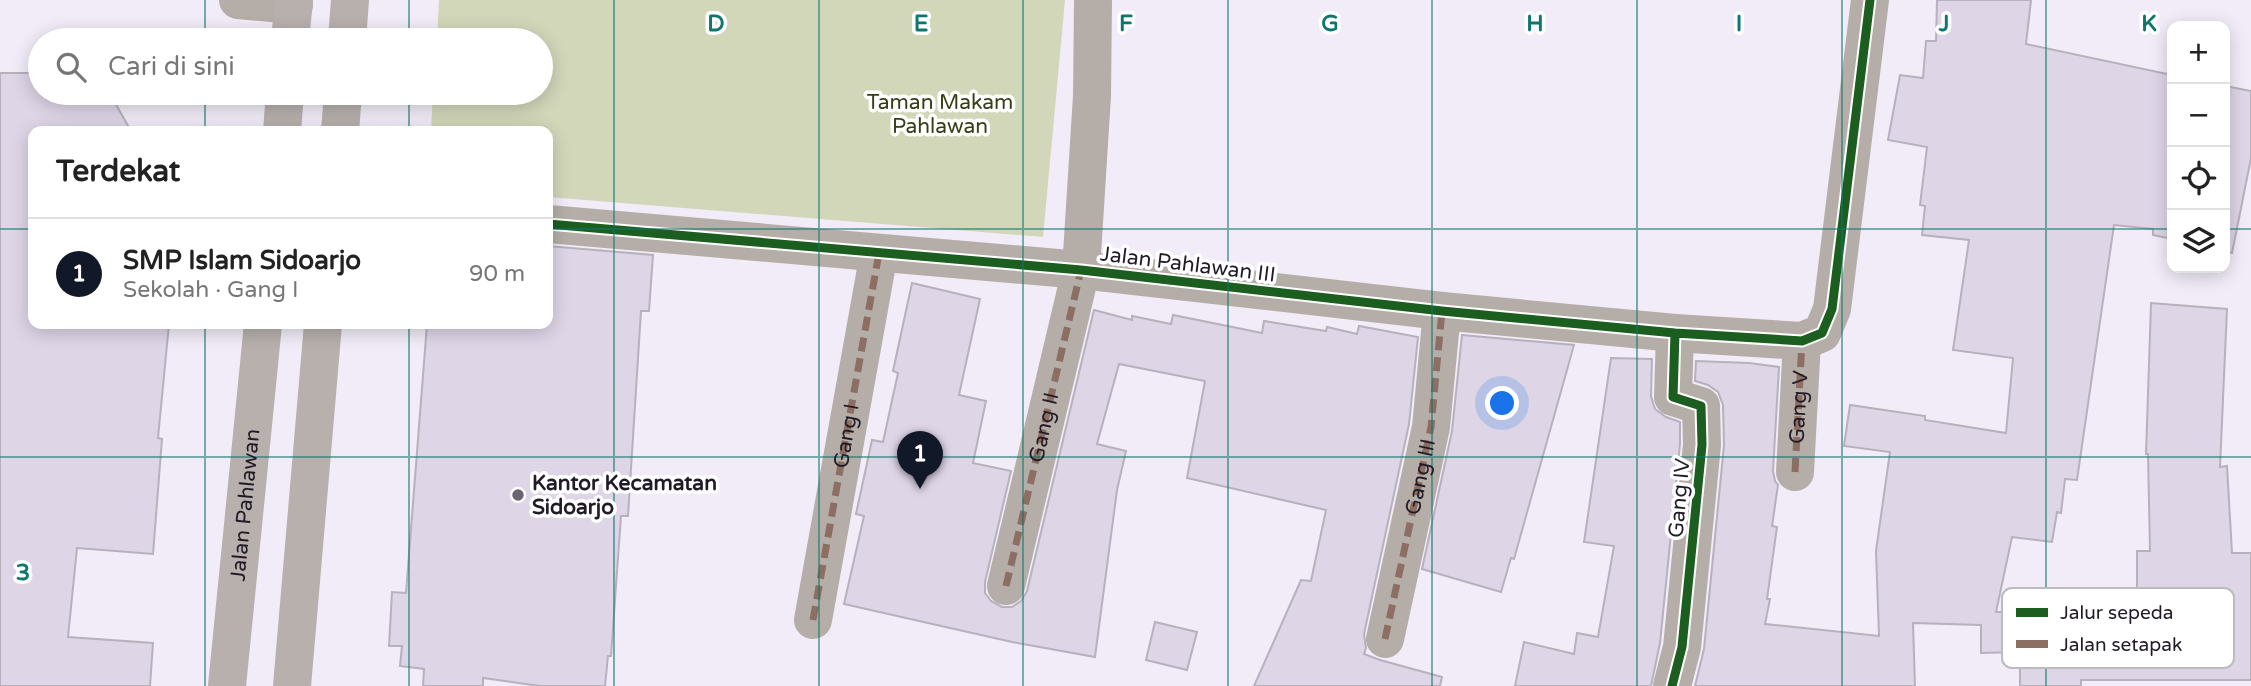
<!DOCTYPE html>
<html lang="id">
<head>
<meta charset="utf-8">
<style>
	body { margin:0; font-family:"Varela Round",sans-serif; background:#f6f6f6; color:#222 }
	.controls { position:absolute; right:21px; top:21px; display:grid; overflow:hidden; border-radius:14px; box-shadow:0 4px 18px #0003 }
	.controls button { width:63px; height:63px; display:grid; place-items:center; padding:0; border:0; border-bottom:2px solid #e0e0e0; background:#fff; color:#222; font:35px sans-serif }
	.you { position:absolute; left:1503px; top:404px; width:24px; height:24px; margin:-18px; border:5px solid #fff; border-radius:50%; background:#1a73e8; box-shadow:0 0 0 10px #1a73e833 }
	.badge { display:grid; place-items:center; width:46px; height:46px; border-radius:50%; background:#111827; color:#fff; font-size:23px; font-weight:700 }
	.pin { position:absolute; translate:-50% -58px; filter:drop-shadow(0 2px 4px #0008) }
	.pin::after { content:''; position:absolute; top:37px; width:24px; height:21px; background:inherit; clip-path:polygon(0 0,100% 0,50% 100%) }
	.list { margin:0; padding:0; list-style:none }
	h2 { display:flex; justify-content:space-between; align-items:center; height:91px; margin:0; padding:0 28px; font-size:30px }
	h2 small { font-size:23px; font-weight:400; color:#767676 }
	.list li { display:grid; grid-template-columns:46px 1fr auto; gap:21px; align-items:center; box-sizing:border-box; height:112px; padding:0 28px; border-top:2px solid #e0e0e0 }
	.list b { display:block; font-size:26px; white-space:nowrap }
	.list p { margin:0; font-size:23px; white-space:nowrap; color:#767676 }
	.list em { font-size:23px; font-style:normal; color:#767676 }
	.icon { flex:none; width:38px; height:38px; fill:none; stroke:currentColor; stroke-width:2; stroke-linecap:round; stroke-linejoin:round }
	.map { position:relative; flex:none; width:2251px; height:686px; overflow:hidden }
	.search { position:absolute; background:#fff; box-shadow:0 4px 18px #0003; left:28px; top:28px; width:525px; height:77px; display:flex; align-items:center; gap:18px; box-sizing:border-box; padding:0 24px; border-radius:38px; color:#767676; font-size:26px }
	.panel { position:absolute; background:#fff; box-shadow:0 4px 18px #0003; left:28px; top:126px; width:525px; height:203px; border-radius:14px }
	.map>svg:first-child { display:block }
	.green { fill:#d2d7ba }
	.building { fill:#ded5e7; stroke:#b6b1bc; stroke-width:2 }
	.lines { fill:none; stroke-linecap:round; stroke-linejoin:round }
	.minor { stroke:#b5aea8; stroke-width:38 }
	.major { stroke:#b7b0ac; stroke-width:38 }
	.quiet { stroke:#8d6e63; stroke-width:7; stroke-dasharray:14 7; stroke-linecap:butt }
	.cycleway-casing { stroke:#fff; stroke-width:13 }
	.cycleway { stroke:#1b5e20; stroke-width:9 }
	.grid { fill:none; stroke:#0f766e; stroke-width:2; stroke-opacity:0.55 }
	.poi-dot { fill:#6a6470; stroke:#fff; stroke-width:2.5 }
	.labels { text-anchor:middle; stroke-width:7; stroke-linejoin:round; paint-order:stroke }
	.park-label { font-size:21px; fill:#363e15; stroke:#fff }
	.street-label { font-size:21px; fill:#211b27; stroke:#fff }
	.poi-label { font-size:21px; font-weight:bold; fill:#211b27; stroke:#fff; text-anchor:start }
	.key { fill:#fff; stroke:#bcbbbe; stroke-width:2 }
	.key-label { font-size:19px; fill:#211b27 }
	.grid-label { font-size:23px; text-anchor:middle; font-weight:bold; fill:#0f766e; stroke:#fff; stroke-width:7; stroke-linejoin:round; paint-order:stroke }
</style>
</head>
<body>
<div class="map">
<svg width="2251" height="686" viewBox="0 0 2251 686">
	<rect width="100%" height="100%" fill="#f1ecf7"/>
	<path class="green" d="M439 0H1065L1043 237 548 197V131H431L433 93H541V40H437Z"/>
	<path class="building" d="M1937 0H2031L2026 44 2172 75V239L2153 235V229L2114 225 2077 480 2065 479 2061 513 2057 512 2052 542 2012 537 1996 612H2137V551H2150L2148 454H2146L2151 303 2227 309 2220 467 2227 466 2232 553H2251V680H2081V686H2020V652L1981 653V625L1913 623 1915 686H1695L1704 649 1724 445 1723 405 1718 392 1708 385 1695 381 1696 361 1749 363 1779 367 1773 471 1775 481 1778 485 1772 526 1777 527 1767 599H1770L1765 624 1879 636 1876 551 1890 452 1844 446 1850 405 1925 416V420L2006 433 2013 358 1953 350 1969 240 1922 235 1925 206 1920 205 1927 147 1888 140 1900 75 1923 78 1926 41H1936Z
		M0 73H40V93H98L114 101 131 131H33V324H169L158 438 162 439 153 554 77 548 68 637 153 643 150 686H0Z
		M2225 86 2251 91V158L2232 253 2225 251Z
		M548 246 653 255 649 311H641L628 516H621L611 656H608L605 686H540L483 678V686H423L424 669 400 666 402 646H389L392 592 406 593 427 324H548Z
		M912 283 980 299 959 395 986 401 973 463 1011 471 985 582V593L991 601 1002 607H1012L1021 601 1027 591 1094 310 1132 320V316L1171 324 1173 315 1262 333 1264 321 1326 331 1327 327 1357 334 1359 326 1418 337 1409 424 1364 634 1366 648 1364 654 1380 660 1442 677 1440 686H1254L1301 580 1311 581 1326 510 1187 478 1205 381 1119 364 1097 444 1126 451 1117 490 1095 657 1012 642 844 604 864 516 856 514 872 440 883 442 898 373 893 371Z
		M1462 335 1574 345 1514 559 1511 558 1501 592 1422 569 1452 431Z
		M1611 358 1652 359 1651 396 1655 409 1666 417 1680 422V444L1660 643 1651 686H1515L1524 642 1574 654 1577 633 1598 637 1614 546 1584 542Z
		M1155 622 1197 632 1187 670 1146 660Z"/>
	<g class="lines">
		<g class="minor">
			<path d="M238 0 294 5"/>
			<path d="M548 224 1081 270 1442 311 1675 333 1802 341 1822 333 1832 309 1870 0"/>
			<path d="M1795 472 1802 341"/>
			<path d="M1006 586 1081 270 1092 96 1093 0"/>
			<path id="s1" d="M813 620 879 253"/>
			<path id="s2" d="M1385 639 1431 427 1442 311"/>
			<path d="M1672 686 1682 647 1702 445 1701 406 1673 397 1675 333"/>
		</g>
		<g class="major">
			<path d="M290 40 294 0"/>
			<path d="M347 40 350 0"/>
			<path d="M282 131 285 93"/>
			<path d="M340 131 343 93"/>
			<path id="s3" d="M227 686 263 324"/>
			<path d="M292 686 323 324"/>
		</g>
		<g class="quiet">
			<path id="s4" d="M1795 472 1802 341"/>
			<path id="s5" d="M1006 586 1081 270"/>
			<path d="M813 620 879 253"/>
			<path d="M1385 639 1431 427 1442 311"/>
		</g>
		<defs>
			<path id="cycleway" d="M548 224 1081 270 1442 311 1675 333 1802 341 1822 333 1832 309 1870 0
				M1672 686 1682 647 1702 445 1701 406 1673 397 1675 333"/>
		</defs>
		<use href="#cycleway" class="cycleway-casing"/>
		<use href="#cycleway" class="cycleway"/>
	</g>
	<path class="grid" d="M205 0V40M409 0V40M614 0V686M819 0V686M1023 0V686M1228 0V686M1432 0V686M1637 0V686M1842 0V686M2046 0V686M205 93V131M409 93V131M0 229H33M548 229H2172M2225 229H2251M205 324V686M409 324V686M0 457H2251"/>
	<circle class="poi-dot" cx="518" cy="495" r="7"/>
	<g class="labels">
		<g class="park-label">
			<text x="940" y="109">Taman Makam<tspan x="940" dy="24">Pahlawan</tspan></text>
		</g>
		<g class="street-label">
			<text transform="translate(1188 264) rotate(7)" y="7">Jalan Pahlawan III</text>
			<text dy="7" stroke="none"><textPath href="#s4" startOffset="65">Gang V</textPath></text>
			<text dy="7" stroke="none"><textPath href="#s5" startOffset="163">Gang II</textPath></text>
			<text dy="7" stroke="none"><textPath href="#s1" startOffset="187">Gang I</textPath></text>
			<text dy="7" stroke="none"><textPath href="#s2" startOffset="166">Gang III</textPath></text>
			<text transform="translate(1679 498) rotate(-85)" y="7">Gang IV</text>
			<text dy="7" stroke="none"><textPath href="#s3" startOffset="182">Jalan Pahlawan</textPath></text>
		</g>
		<g class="poi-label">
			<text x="532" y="490">Kantor Kecamatan<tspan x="532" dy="24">Sidoarjo</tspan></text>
		</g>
	</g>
	<rect x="2002" y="588" width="232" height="80" rx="10" class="key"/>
	<rect x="2016" y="608" width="32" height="9" fill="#1b5e20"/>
	<rect x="2016" y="640" width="32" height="8" fill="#8d6e63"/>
	<g class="key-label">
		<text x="2060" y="619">Jalur sepeda</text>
		<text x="2060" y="651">Jalan setapak</text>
	</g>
	<g class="grid-label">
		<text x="716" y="31">D</text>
		<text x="921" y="31">E</text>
		<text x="1126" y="31">F</text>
		<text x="1330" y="31">G</text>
		<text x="1535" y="31">H</text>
		<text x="1739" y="31">I</text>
		<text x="1944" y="31">J</text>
		<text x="2149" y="31">K</text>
		<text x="23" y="580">3</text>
	</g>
</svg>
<div class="controls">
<button>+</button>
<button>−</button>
<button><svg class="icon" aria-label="locate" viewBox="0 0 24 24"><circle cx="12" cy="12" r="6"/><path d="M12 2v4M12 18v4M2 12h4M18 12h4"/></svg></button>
<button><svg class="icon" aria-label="layers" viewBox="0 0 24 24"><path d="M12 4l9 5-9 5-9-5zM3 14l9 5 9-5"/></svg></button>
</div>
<div class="you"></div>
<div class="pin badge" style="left:920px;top:489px">1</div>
<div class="search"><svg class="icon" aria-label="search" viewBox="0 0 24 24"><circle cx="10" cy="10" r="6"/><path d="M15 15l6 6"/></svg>Cari di sini</div>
<section class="panel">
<h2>Terdekat<small></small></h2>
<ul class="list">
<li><span class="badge">1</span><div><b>SMP Islam Sidoarjo</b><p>Sekolah · Gang I</p></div><em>90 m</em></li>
</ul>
</section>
</div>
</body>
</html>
